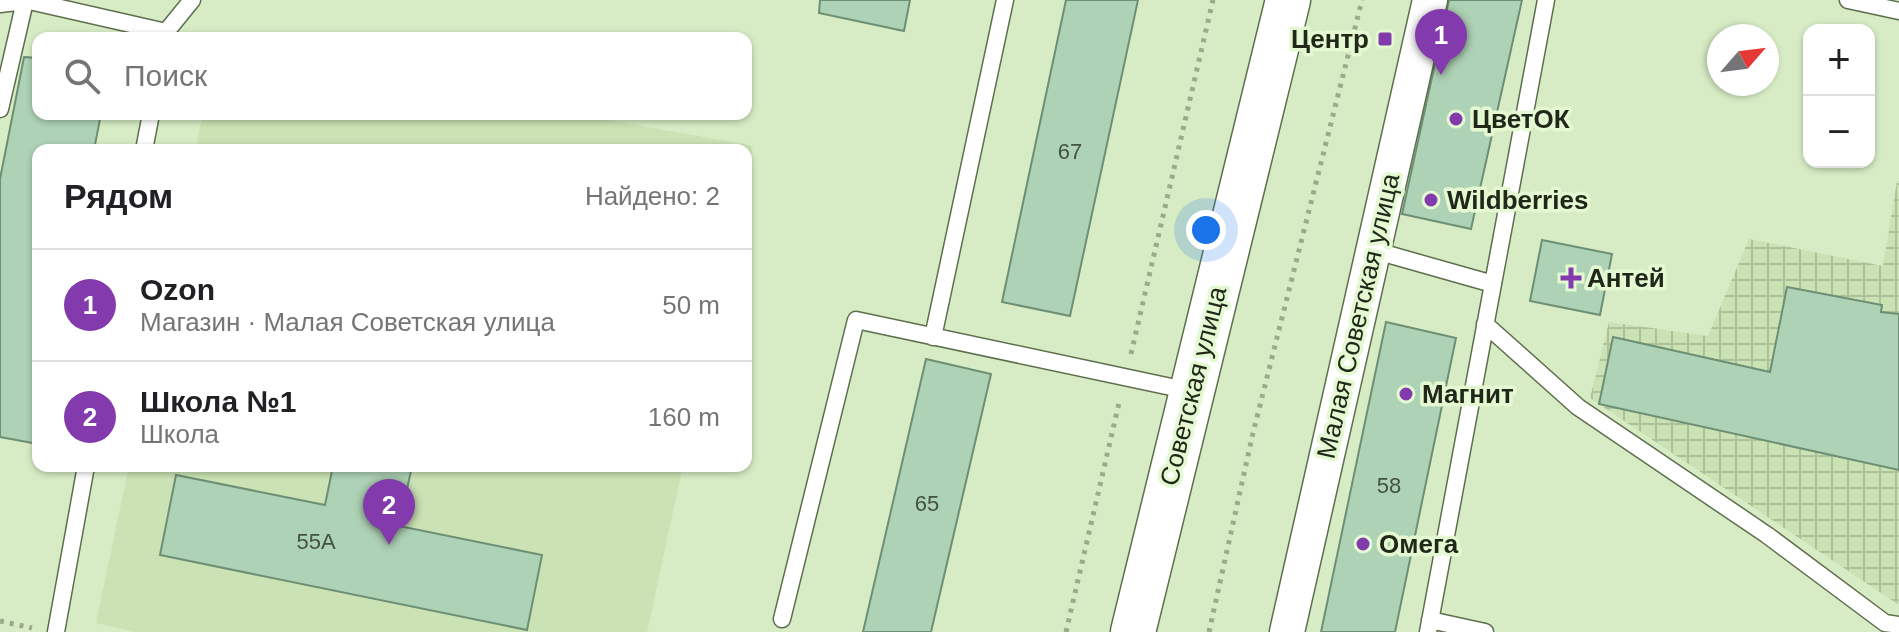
<!DOCTYPE html>
<html lang="ru">
<head>
<meta charset="utf-8">
<style>
	body { margin:0; font-family:Helvetica,sans-serif; background:#f2f2f2; color:#202124 }
	.controls { position:absolute; right:24px; top:24px; display:grid; overflow:hidden; border-radius:16px; box-shadow:0 2px 6px #0004 }
	.controls button { width:72px; height:72px; display:grid; place-items:center; padding:0; border:0; border-bottom:2px solid #e0e0e0; background:#fff; color:#202124; font:40px sans-serif }
	.compass { position:absolute; left:1707px; top:24px; width:72px; height:72px; border-radius:50%; background:#fff; box-shadow:0 2px 6px #0004; rotate:62deg }
	.you { position:absolute; left:1206px; top:230px; width:28px; height:28px; margin:-20px; border:6px solid #fff; border-radius:50%; background:#1a73e8; box-shadow:0 0 0 12px #1a73e833 }
	.badge { display:grid; place-items:center; width:52px; height:52px; border-radius:50%; background:#823aac; color:#fff; font-size:26px; font-weight:700 }
	.pin { position:absolute; translate:-50% -66px; filter:drop-shadow(0 2px 4px #0008) }
	.pin::after { content:''; position:absolute; top:42px; width:28px; height:24px; background:inherit; clip-path:polygon(0 0,100% 0,50% 100%) }
	.list { margin:0; padding:0; list-style:none }
	h2 { display:flex; justify-content:space-between; align-items:center; height:104px; margin:0; padding:0 32px; font-size:34px }
	h2 small { font-size:26px; font-weight:400; color:#757577 }
	.list li { display:grid; grid-template-columns:52px 1fr auto; gap:24px; align-items:center; box-sizing:border-box; height:112px; padding:0 32px; border-top:2px solid #e0e0e0 }
	.list b { display:block; font-size:30px; white-space:nowrap }
	.list p { margin:0; font-size:26px; white-space:nowrap; color:#757577 }
	.list em { font-size:26px; font-style:normal; color:#757577 }
	.icon { flex:none; width:44px; height:44px; fill:none; stroke:currentColor; stroke-width:2; stroke-linecap:round; stroke-linejoin:round }
	.map { position:relative; flex:none; width:1899px; height:632px; overflow:hidden }
	.search { position:absolute; background:#fff; box-shadow:0 2px 6px #0004; left:32px; top:32px; width:720px; height:88px; display:flex; align-items:center; gap:20px; box-sizing:border-box; padding:0 28px; border-radius:16px; color:#757577; font-size:30px }
	.panel { position:absolute; background:#fff; box-shadow:0 2px 6px #0004; left:32px; top:144px; width:720px; height:328px; border-radius:16px }
	.map>svg:first-child { display:block }
	.built { fill:#cae2b4 }
	.industrial { fill:url(#industrial-grid) }
	.building { fill:#aed2b5; stroke:#6d8f73; stroke-width:2 }
	.lines { fill:none; stroke-linecap:round; stroke-linejoin:round }
	.lane-casing { stroke:#5d6f4c; stroke-width:19 }
	.street-casing { stroke:#5d6f4c; stroke-width:37 }
	.secondary-casing { stroke:#5d6f4c; stroke-width:47 }
	.path { stroke:#9aaa8c; stroke-width:5; stroke-dasharray:4 6; stroke-linecap:butt }
	.lane { stroke:#fff; stroke-width:16 }
	.street { stroke:#fff; stroke-width:34 }
	.secondary { stroke:#fff; stroke-width:44 }
	.poi-dot { fill:#823aac; stroke:#e4f9d2; stroke-width:3 }
	.labels { text-anchor:middle; stroke-width:7; stroke-linejoin:round; paint-order:stroke }
	.number-label { font-size:22px; fill:#445241 }
	.poi-label { font-size:26px; font-weight:bold; fill:#21281a; stroke:#e4f9d2; text-anchor:start }
	.street-label { font-size:26px; fill:#21281a; stroke:#e4f9d2 }
</style>
</head>
<body>
<div class="map">
<svg width="1899" height="632" viewBox="0 0 1899 632">
	<defs>
		<pattern id="industrial-grid" width="8" height="8" patternUnits="userSpaceOnUse" patternTransform="scale(2)"><rect width="8" height="8" fill="#cae2b4"/><path d="M0 4h8M4 0v8" fill="none" stroke="#adc29a"/></pattern>
	</defs>
	<rect width="100%" height="100%" fill="#d7ecc5"/>
	<path class="built" d="M203 114H576L753 146 746 177V150H195Z
		M129 466H683L647 632H136L96 623Z"/>
	<path class="industrial" d="M1897 181H1899V605L1590 398 1609 322 1708 336 1749 239 1883 266Z"/>
	<path class="building" d="M820 0H910L904 31 819 13Z
		M1066 0H1138L1070 316 1002 302Z
		M1449 0H1522L1471 229 1402 214Z
		M24 57 38 58V114H101L94 150H38V444L0 437V179Z
		M1542 240 1612 254 1600 315 1530 301Z
		M1787 287 1882 305 1881 312 1899 314V470L1599 404 1613 337 1770 372Z
		M1386 322 1456 338 1395 632H1321Z
		M926 359 991 374 931 632H863Z
		M333 466H412L399 526 542 555 527 630 160 555 176 475 325 505Z"/>
	<g class="lines">
		<defs>
			<path id="lane" d="M25 0 166 32 165 38
				M1848 0 1899 11
				M0 4 25 1 0 109
				M166 32 192 0
				M144 150 151 114
				M1373 250 1493 284
				M1485 324 1578 407 1767 535 1885 623 1899 625
				M933 337 1005 0
				M782 619 856 320 1190 391
				M1430 620 1485 632
				M56 632 86 466
				M1428 632 1546 0"/>
			<path id="street" d="M1287 632 1430 0"/>
			<path id="secondary" d="M1133 632 1288 0"/>
		</defs>
		<use href="#lane" class="lane-casing"/>
		<use href="#street" class="street-casing"/>
		<use href="#secondary" class="secondary-casing"/>
		<path class="path" d="M1131 354 1213 0
			M0 621 32 628
			M1066 632 1119 403
			M1209 632 1253 433 1362 0"/>
		<use href="#lane" class="lane"/>
		<use href="#street" class="street"/>
		<use href="#secondary" class="secondary"/>
	</g>
	<g class="poi-dot">
		<rect x="1377" y="31" width="16" height="16" rx="4"/>
		<circle cx="1456" cy="119" r="8"/>
		<circle cx="1431" cy="200" r="8"/>
		<path d="M1567 266h8v8h8v8h-8v8h-8v-8h-8v-8h8z"/>
		<circle cx="1406" cy="394" r="8"/>
		<circle cx="1363" cy="544" r="8"/>
	</g>
	<g class="labels">
		<g class="number-label">
			<text x="1070" y="159">67</text>
			<text x="1389" y="493">58</text>
			<text x="927" y="511">65</text>
			<text x="316" y="549">55А</text>
		</g>
		<g class="poi-label">
			<text x="1369" y="48" text-anchor="end">Центр</text>
			<text x="1472" y="128">ЦветОК</text>
			<text x="1447" y="209">Wildberries</text>
			<text x="1587" y="287">Антей</text>
			<text x="1422" y="403">Магнит</text>
			<text x="1379" y="553">Омега</text>
		</g>
		<g class="street-label">
			<text transform="translate(1358 316) rotate(-77)" y="9">Малая Советская улица</text>
			<text transform="translate(1193 386) rotate(-76)" y="9">Советская улица</text>
		</g>
	</g>
</svg>
<div class="controls">
<button>+</button>
<button>−</button>
</div>
<svg class="compass" viewBox="-18 -18 36 36"><path d="M0-13l5 13h-10z" fill="#e53935"/><path d="M0 13l5-13h-10z" fill="#757577"/></svg>
<div class="you"></div>
<div class="pin badge" style="left:1441px;top:75px">1</div>
<div class="pin badge" style="left:389px;top:545px">2</div>
<div class="search"><svg class="icon" aria-label="search" viewBox="0 0 24 24"><circle cx="10" cy="10" r="6"/><path d="M15 15l6 6"/></svg>Поиск</div>
<section class="panel">
<h2>Рядом<small>Найдено: 2</small></h2>
<ul class="list">
<li><span class="badge">1</span><div><b>Ozon</b><p>Магазин · Малая Советская улица</p></div><em>50 m</em></li>
<li><span class="badge">2</span><div><b>Школа №1</b><p>Школа</p></div><em>160 m</em></li>
</ul>
</section>
</div>
</body>
</html>
